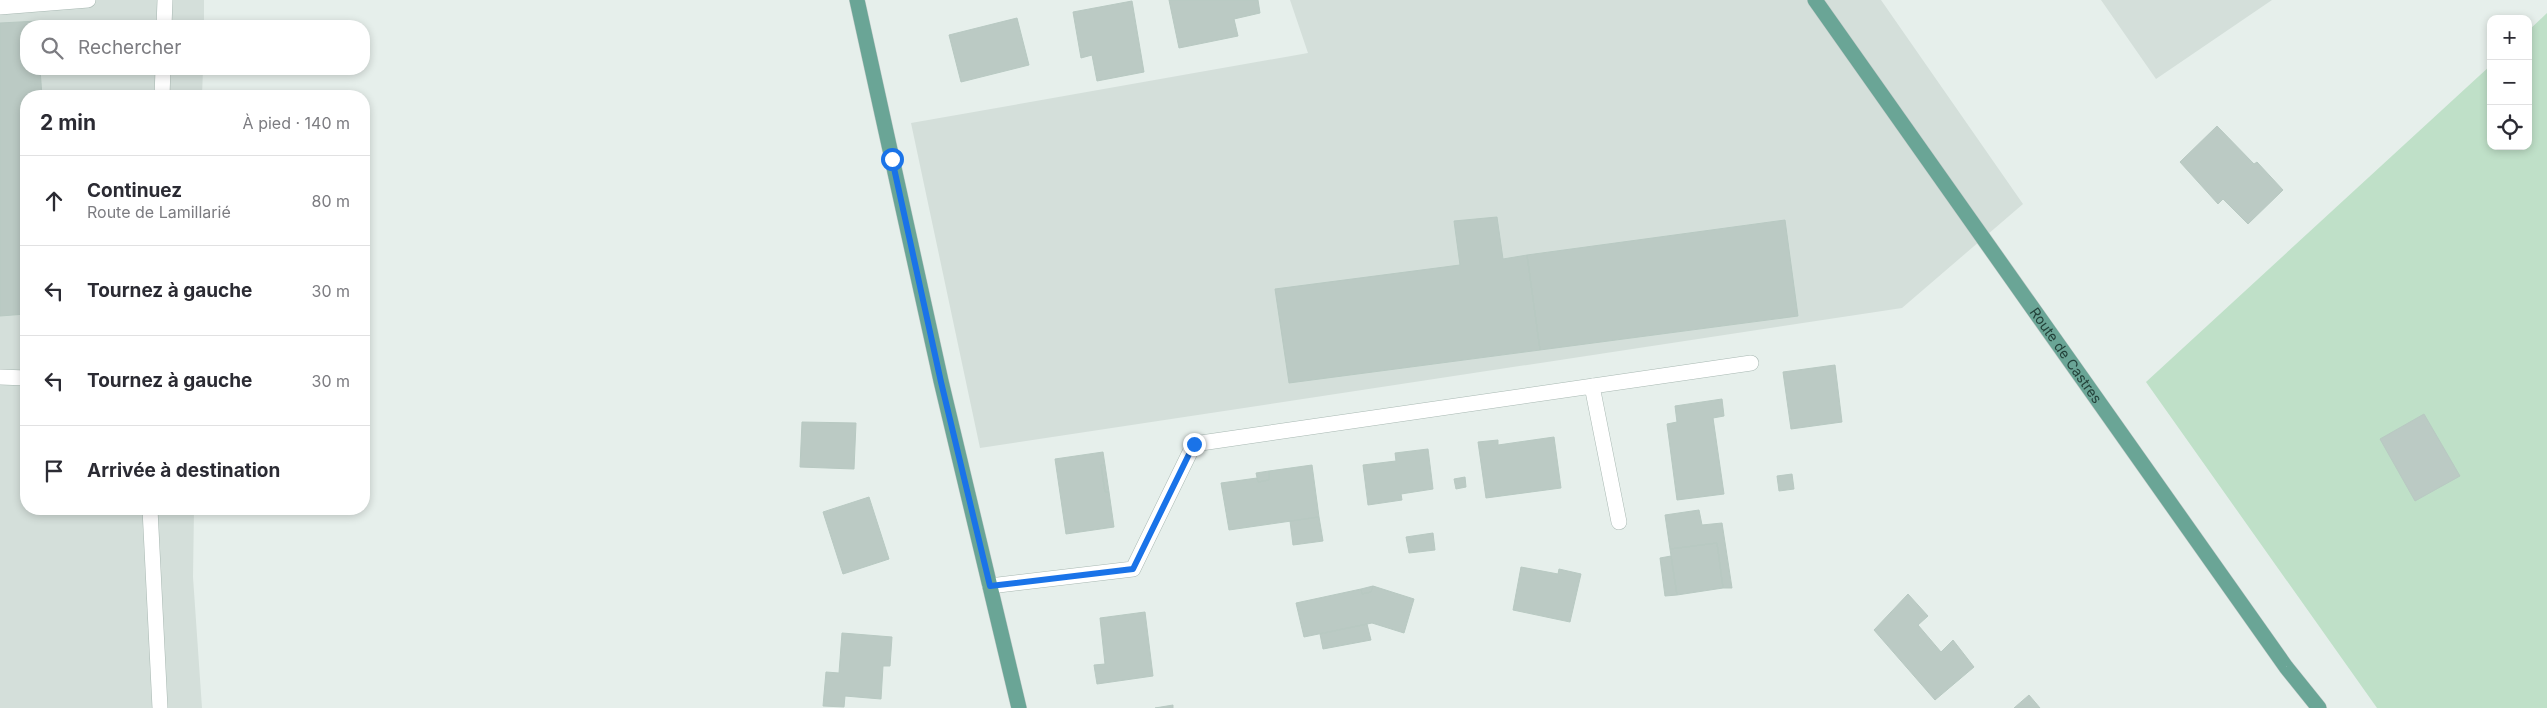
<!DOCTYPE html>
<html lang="fr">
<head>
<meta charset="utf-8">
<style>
	body { margin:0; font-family:Inter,sans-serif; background:#f2f2f3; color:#2b2b33 }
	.controls { position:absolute; right:15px; top:15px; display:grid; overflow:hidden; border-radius:10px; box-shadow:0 2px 8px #0003 }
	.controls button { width:45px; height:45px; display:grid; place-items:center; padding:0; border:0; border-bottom:1px solid #e1e1e2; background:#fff; color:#2b2b33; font:25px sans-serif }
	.stop { position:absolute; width:15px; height:15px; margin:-11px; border:4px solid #1a73e8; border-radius:50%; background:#fff }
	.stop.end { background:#1a73e8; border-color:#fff; box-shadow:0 1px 5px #0008 }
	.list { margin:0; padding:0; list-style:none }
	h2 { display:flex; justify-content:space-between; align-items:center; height:65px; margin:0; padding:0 20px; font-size:21px }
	h2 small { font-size:16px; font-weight:400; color:#7c7c81 }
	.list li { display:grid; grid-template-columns:32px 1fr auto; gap:15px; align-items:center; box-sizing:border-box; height:90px; padding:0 20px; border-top:1px solid #e1e1e2 }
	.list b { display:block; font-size:19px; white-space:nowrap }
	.list p { margin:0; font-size:16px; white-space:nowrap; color:#7c7c81 }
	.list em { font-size:16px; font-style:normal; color:#7c7c81 }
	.icon { flex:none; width:28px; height:28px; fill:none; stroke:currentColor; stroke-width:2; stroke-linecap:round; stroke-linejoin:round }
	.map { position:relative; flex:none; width:2547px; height:708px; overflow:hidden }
	.search { position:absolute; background:#fff; box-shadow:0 2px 8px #0003; left:20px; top:20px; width:350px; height:55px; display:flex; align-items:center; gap:12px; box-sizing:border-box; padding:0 18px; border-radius:20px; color:#7c7c81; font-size:19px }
	.panel { position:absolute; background:#fff; box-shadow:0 2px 8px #0003; left:20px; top:90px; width:350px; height:425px; border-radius:20px }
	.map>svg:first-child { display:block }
	.built { fill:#d4dfda }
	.green { fill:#bfe0c8 }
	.building { fill:#bbcac4; stroke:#b8c9c2 }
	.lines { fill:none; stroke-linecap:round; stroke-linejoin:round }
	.minor-casing { stroke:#a8b8b2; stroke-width:16 }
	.major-casing { stroke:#c2cac8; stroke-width:16 }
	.minor { stroke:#fff; stroke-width:15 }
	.major { stroke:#6aa596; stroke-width:15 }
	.route { stroke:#1a73e8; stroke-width:6 }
	.labels { text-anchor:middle; stroke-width:4; stroke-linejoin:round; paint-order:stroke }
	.street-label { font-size:14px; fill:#24423a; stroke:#f7fbf9 }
</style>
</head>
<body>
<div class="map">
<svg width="2547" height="708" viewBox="0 0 2547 708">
	<rect width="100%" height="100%" fill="#e6efeb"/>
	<path class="built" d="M0 0H204V26H26V69H203L202 96H26V509H194L193 577 202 708H0Z
		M1290 0H1881L2023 204 1902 308 980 448 911 123 1308 53Z
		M2101 0H2272L2156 79Z"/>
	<path class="green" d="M2547 13V708H2377L2146 382 2491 65V146H2528V31Z"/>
	<path class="building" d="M1169 0H1258L1260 13 1234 19 1238 36 1179 48Z
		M1132 1 1144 72 1097 81 1092 55 1081 58 1073 12Z
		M1017 18 1029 65 961 82 949 35Z
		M38 21V26H26V69H40L42 96H26V314L0 316V23Z
		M2217 126 2254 164 2257 162 2283 190 2248 224 2223 199 2218 204 2180 162Z
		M1497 217 1503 259 1527 255 1540 350 1289 383 1275 289 1460 265 1454 221Z
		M1785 220 1798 316 1540 350 1527 255Z
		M1835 365 1842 422 1791 429 1783 372Z
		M1722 399 1724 416 1713 418 1724 494 1677 500 1667 424 1677 422 1675 406Z
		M2424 414 2460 476 2415 501 2380 439Z
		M802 422 856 423 854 469 800 467Z
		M1554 437 1561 488 1486 498 1478 442 1498 440V445Z
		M1428 449 1433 489 1401 494 1402 500 1368 505 1363 465 1396 461 1395 453Z
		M1103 452 1105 465H1101L1105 492H1109L1114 527 1066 534 1055 459Z
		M1101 465H1105L1109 492H1105Z
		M1312 465 1319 517 1229 530 1221 483 1257 478 1258 482 1269 480V471Z
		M1269 471V480L1258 482 1256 473Z
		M1792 474 1794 489 1779 491 1777 476Z
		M1465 477 1466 487 1456 489 1454 479Z
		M869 497 889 559 843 574 823 512Z
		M1699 510 1702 525 1722 523 1732 588H1723L1717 543 1670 549 1665 515Z
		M1319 517 1323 541 1293 545 1290 521Z
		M1433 533 1435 550 1409 553 1406 537Z
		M1717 543 1723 588 1677 595 1670 549Z
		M1671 556 1677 595 1665 596 1660 558Z
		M1521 567 1558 574 1559 569 1581 574 1570 622 1513 610Z
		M1373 586 1414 599 1404 633 1372 623 1304 637 1296 603 1361 589 1362 594 1371 592Z
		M1373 586 1371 592 1362 594 1361 589Z
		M1908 594 1928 616 1918 625 1941 652 1953 640 1974 667 1935 700 1874 630Z
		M1145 612 1153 676 1097 684 1094 665 1105 664 1100 618Z
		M1367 624 1371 640 1323 649 1320 634Z
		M842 633 892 637 890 666H883L881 699 845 696 844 707 823 706 826 672 839 673Z
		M2029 695 2040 708H2014Z
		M1173 705V708H1155Z"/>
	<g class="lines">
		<defs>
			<path id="minor" d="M0 7 88 0
				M164 26 165 0
				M162 96 163 69
				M0 377 26 378
				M1592 386 1619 522
				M150 509 160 708
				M990 586 1133 569 1194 444 1751 363"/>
			<g id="major">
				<path d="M857 0 941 381 1019 708"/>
				<path id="s1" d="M1815 0 2286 667 2319 708"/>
			</g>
		</defs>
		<use href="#minor" class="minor-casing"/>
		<use href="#major" class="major-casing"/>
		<use href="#minor" class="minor"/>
		<use href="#major" class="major"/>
	</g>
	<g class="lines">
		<path class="route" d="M892 159 941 382 990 586 1133 569 1194 444"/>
	</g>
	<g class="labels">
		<g class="street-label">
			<text dy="5" stroke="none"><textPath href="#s1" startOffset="435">Route de Castres</textPath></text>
		</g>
	</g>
</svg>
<div class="controls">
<button>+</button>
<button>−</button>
<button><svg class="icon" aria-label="locate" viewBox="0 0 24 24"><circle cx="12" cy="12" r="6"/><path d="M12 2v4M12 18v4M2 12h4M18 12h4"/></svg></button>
</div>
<div class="stop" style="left:892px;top:159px"></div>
<div class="stop end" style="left:1194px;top:444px"></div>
<div class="search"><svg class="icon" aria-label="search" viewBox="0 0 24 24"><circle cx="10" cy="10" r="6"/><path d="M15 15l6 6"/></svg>Rechercher</div>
<section class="panel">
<h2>2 min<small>À pied · 140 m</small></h2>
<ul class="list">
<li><svg class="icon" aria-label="ahead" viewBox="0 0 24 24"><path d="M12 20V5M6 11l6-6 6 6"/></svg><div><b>Continuez</b><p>Route de Lamillarié</p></div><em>80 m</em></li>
<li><svg class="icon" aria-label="left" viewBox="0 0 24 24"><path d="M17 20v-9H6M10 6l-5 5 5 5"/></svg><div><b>Tournez à gauche</b></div><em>30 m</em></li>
<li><svg class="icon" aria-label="left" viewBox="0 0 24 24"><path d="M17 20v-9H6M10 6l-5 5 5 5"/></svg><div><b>Tournez à gauche</b></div><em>30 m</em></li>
<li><svg class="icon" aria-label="arrive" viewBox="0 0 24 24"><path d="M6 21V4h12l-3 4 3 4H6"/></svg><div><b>Arrivée à destination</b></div></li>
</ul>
</section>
</div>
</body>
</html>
